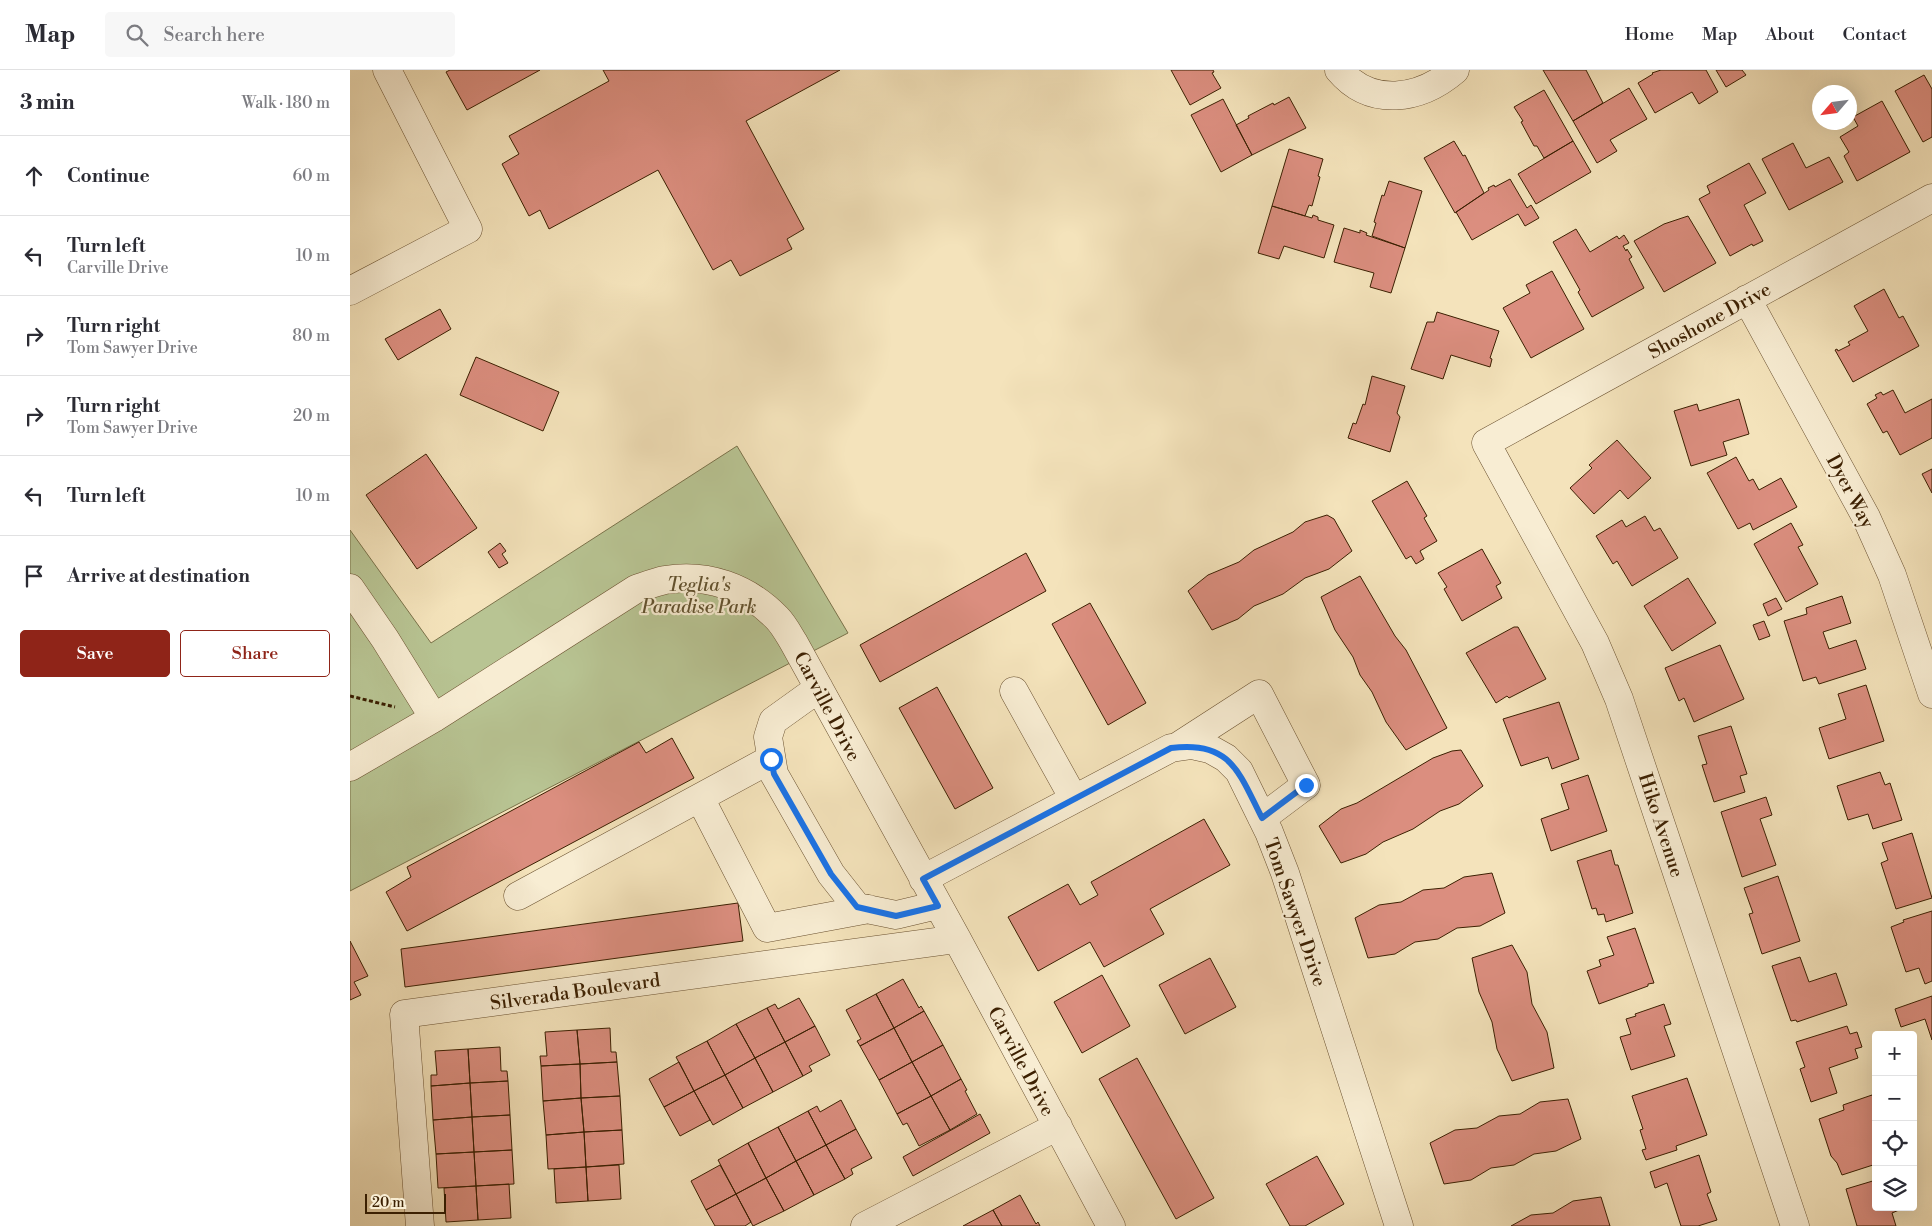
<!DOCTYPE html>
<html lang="en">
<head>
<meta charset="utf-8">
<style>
	body { margin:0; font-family:"Libre Bodoni",serif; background:#f7f7f7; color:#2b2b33 }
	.controls { position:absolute; right:15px; bottom:15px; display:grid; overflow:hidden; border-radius:5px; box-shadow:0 5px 20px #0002 }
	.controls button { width:45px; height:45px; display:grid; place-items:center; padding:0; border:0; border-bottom:1px solid #e1e1e2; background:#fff; color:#2b2b33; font:25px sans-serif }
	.compass { position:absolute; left:1462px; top:15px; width:45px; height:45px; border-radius:50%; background:#fff; box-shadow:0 5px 20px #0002; rotate:242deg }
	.scale { position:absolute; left:15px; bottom:12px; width:81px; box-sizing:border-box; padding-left:5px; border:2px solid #3c2002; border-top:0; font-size:14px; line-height:18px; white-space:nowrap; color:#3c2002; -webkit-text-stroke:4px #f8edd3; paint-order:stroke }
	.stop { position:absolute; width:15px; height:15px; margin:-11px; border:4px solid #1a73e8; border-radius:50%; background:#fff }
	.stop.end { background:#1a73e8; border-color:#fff; box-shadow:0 1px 5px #0008 }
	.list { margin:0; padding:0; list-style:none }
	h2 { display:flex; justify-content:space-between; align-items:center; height:65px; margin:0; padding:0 20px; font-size:21px }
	h2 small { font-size:16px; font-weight:400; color:#7c7c81 }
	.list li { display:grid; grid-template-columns:32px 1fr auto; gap:15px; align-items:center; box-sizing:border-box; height:80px; padding:0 20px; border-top:1px solid #e1e1e2 }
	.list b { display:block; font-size:19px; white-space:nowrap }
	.list p { margin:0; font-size:16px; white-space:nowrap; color:#7c7c81 }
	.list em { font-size:16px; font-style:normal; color:#7c7c81 }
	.actions { display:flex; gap:10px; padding:15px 20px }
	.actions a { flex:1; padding:11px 0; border:1px solid #8f2418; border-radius:5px; text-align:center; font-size:18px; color:#8f2418 }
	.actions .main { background:#8f2418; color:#fff }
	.icon { flex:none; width:28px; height:28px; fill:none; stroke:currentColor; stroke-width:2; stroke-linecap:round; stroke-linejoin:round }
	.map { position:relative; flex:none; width:1582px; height:1156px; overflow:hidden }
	header { display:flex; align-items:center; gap:30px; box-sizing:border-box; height:70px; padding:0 25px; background:#fff; border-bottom:1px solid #e1e1e2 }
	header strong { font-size:24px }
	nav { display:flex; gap:28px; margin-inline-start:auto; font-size:18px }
	.search { width:350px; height:45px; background:#f7f7f7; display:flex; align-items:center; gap:12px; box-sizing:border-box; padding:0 18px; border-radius:5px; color:#7c7c81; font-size:19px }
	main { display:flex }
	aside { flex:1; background:#fff }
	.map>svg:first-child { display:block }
	.green { fill:#b8c493; stroke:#7a724a }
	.building { fill:#db8e7f; stroke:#3c2002 }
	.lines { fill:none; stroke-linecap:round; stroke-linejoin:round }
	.minor-casing { stroke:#6a5130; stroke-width:29 }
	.path { stroke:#3c2002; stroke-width:3; stroke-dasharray:4 2.5; stroke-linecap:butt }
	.minor { stroke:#f8edd3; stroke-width:28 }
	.route { stroke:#1a73e8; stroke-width:6 }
	.labels { text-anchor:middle; stroke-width:4.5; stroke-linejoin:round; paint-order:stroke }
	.street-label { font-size:19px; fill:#3c2002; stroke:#f8edd3 }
	.park-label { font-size:19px; font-style:italic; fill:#61512e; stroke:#f8edd3 }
</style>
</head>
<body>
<header>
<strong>Map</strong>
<div class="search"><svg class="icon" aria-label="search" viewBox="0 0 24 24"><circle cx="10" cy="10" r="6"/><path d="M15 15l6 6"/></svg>Search here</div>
<nav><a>Home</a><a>Map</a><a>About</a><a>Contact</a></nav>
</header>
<main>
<aside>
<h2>3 min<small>Walk · 180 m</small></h2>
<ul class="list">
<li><svg class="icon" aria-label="ahead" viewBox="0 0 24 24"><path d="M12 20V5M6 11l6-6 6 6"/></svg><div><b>Continue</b></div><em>60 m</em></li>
<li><svg class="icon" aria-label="left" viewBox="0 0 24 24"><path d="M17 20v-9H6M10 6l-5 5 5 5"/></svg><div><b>Turn left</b><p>Carville Drive</p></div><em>10 m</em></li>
<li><svg class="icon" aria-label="right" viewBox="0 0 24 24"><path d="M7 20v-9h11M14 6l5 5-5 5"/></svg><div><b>Turn right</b><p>Tom Sawyer Drive</p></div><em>80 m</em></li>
<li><svg class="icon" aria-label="right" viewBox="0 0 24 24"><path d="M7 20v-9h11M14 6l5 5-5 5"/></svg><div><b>Turn right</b><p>Tom Sawyer Drive</p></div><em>20 m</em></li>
<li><svg class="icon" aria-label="left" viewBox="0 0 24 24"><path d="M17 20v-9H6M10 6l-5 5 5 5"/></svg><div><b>Turn left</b></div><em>10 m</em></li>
<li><svg class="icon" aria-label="arrive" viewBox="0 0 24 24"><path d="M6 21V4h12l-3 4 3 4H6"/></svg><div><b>Arrive at destination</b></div></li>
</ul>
<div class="actions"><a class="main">Save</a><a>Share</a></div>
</aside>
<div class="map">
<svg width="1582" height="1156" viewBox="0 0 1582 1156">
	<rect width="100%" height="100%" fill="#f4e3bb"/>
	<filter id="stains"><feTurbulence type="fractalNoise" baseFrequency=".004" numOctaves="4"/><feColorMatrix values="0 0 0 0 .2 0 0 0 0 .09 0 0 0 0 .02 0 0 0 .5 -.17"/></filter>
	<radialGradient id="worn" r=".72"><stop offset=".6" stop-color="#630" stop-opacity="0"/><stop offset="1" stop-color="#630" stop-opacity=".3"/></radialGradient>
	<path class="green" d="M387 376 498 563 0 821V460L81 573Z"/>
	<path class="building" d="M100 0H190L117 40 96 2Z
		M253 0H490L396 51 454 159 437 169 442 179 390 206 381 190 363 200 308 100 199 159 190 140 179 146 152 94 169 84 159 66 259 11Z
		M821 0H863L864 2 862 3 871 18 840 35Z
		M1193 0H1236L1253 33 1223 51Z
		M1311 0H1356L1368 22 1349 34 1342 22 1305 43 1288 13 1303 4 1302 3Z
		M1366 0H1392L1396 5 1376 17Z
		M1574 5 1582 19V67L1573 72 1545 21Z
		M1279 18 1297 49 1260 70 1267 81 1247 93 1223 51Z
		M1194 20 1223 71 1194 88 1187 76H1184L1171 52 1173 51 1164 37Z
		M939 27 956 58 902 85 886 55 899 48 898 46 923 33 924 35Z
		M873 29 902 85 871 102 841 45Z
		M1532 31 1560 82 1507 111 1494 86 1499 82 1490 67 1508 56 1503 47Z
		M1104 71 1113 86 1115 85 1134 123 1105 143 1074 88Z
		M1223 71 1241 102 1186 134 1168 104Z
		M1443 73 1456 98 1479 87 1493 112 1439 140 1412 89Z
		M939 79 973 89 968 106 970 107 962 136 959 135 955 146 922 136Z
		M1399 93 1416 123 1394 135 1413 171 1403 176 1402 174 1380 186 1349 129 1360 123 1357 116Z
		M1160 109 1177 138 1181 135 1189 148 1175 156 1168 144 1122 170 1106 142 1139 120 1138 118 1144 115 1145 117Z
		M1039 111 1072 121 1055 178 1022 166 1026 153 1024 152 1032 125 1034 126Z
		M922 136 962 148 963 145 968 147V150L984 155 974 188 934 176 929 189 908 183Z
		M1338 146 1366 193 1314 222 1284 171 1314 154Z
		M994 158 1010 163V160L1017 163 1016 165 1055 178 1041 223 1020 217 1024 203 984 192Z
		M1226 159 1240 182 1267 166 1269 169 1274 165 1279 173 1273 176 1276 181 1277 179 1282 187 1279 189 1294 218 1242 247 1228 222 1230 220 1203 172Z
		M1202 201 1234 259 1181 288 1153 238 1180 223 1176 215Z
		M1534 219 1549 248 1553 246 1569 276 1503 312 1485 280 1487 279 1488 281 1500 275 1498 272 1518 261 1504 236Z
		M90 239 101 259 48 290 35 269Z
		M1087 242 1149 261 1140 288 1142 289 1140 297 1101 285 1093 309 1061 299 1077 252H1084Z
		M126 287 209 322 193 361 110 325Z
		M1022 306 1055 316 1047 343 1050 347 1040 382 998 368 1003 353 1006 354 1013 334 1015 335Z
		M1543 320 1555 343 1582 329V368L1550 385 1537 361 1533 363 1517 334 1527 328 1525 325 1531 322 1533 325Z
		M1389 329 1399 364 1373 372 1377 385 1341 396 1324 341 1347 334 1349 341Z
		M1267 370 1301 408 1278 429 1270 420 1244 444 1220 418 1242 398 1239 395Z
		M76 384 127 458 67 499 16 425Z
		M1386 387 1399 411 1403 409 1409 420 1431 408 1447 437 1403 460 1400 453 1388 459 1357 403Z
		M1582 399V423L1572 404Z
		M1057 411 1077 446 1074 448 1087 471 1070 481 1074 489 1066 494 1061 486 1056 489 1022 431Z
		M977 445 984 449 1002 481 979 499 955 508 933 524 904 536 888 549 862 560 838 521 858 505 889 492 904 480 943 462 955 452Z
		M1295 446 1304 461 1310 458 1328 488 1282 516 1267 491 1263 494 1246 466 1272 450 1276 457Z
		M1441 453 1453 475 1448 477 1468 514 1436 532 1404 474Z
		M150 473 156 481 152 484 158 493 149 498 138 482Z
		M1132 479 1151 513 1146 516 1152 528 1112 551 1094 519 1097 517 1088 503Z
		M676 483 696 521 530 612 510 575Z
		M1010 506 1045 566 1056 580 1097 658 1056 680 1036 652 1022 622 1010 605 1003 587 985 560 971 527Z
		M1338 508 1366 553 1322 581 1294 536Z
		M1492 526 1501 553 1473 562 1479 579 1506 570 1516 599 1469 614 1466 607 1453 611 1434 551 1457 544 1456 538Z
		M1426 528 1432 539 1418 546 1413 534Z
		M740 533 796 633 758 655 702 554Z
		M1414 551 1420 566 1409 570 1403 555Z
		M1164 557H1168L1196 609 1159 628 1157 626 1146 633 1116 583Z
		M1370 575 1394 629 1344 652 1334 628 1329 631 1315 598Z
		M1516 615 1534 671 1479 689 1469 658 1496 649 1488 624Z
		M587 617 643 718 605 739 549 638Z
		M1209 632 1229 689 1202 699 1198 687 1171 696 1153 649Z
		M1381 656 1397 704 1390 706 1395 722 1364 732 1352 695 1357 694 1348 666Z
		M322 668 344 708 57 861 36 822 61 807 57 797 289 672 296 683Z
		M1111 680 1133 716 1109 734 1090 741 1063 759 1033 772 1016 784 991 793 969 756 991 739 1007 733 1083 688 1102 681Z
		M1530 702 1535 715 1540 713 1552 750 1523 759 1518 744 1498 750 1487 716Z
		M1238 705 1257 761 1201 781 1191 749 1219 739 1211 714Z
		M1416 727 1422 745 1410 749 1426 795 1392 807 1371 742Z
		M854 749 880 795 800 839 814 864 754 897 740 872 688 901 658 847 718 814 730 835 748 825 741 812Z
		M1562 763 1582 828 1546 839 1531 793 1538 790 1532 773Z
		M1261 780 1265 795H1268L1283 843 1256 852 1254 844 1248 845 1246 838 1242 839 1227 791Z
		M1142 803 1155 843 1130 856 1107 858 1088 869 1065 872 1045 884 1018 888 1005 848 1029 835 1051 832 1073 820 1094 818 1114 807Z
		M1428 806 1450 871 1412 884 1399 844 1403 843 1394 818Z
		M388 833 393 871 55 917 51 879Z
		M1582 841V911L1575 914 1569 898 1556 902 1541 857 1554 852 1553 850Z
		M1285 858 1304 913 1298 914V916L1249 934 1237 901 1251 896 1249 890 1264 885 1257 867Z
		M0 871 18 906 4 912 11 925 0 930Z
		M1162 875 1177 902 1182 934 1197 962 1204 998 1162 1011 1147 979 1142 952 1129 922 1122 888Z
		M1450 887 1459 912 1486 903 1497 935 1447 952 1446 950 1441 951 1422 896Z
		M860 888 886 937 835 964 809 915Z
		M752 905 780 956 732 983 704 932Z
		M553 909 569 938 571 936 574 941 544 958 526 924Z
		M526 924 544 958 510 976 507 971 511 969 496 940Z
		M1582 926V970L1575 949 1551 957 1545 939Z
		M449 928 465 956 435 972 417 938 425 934 428 939Z
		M1314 934 1321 954 1314 956 1325 986 1281 1000 1270 967 1281 964 1276 949 1286 946 1285 944Z
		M417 938 435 972 405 988 386 954Z
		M574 941 593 975 562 992 544 958Z
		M386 954 405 988 375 1005 357 971Z
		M465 956 480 985 459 996 462 1001 453 1006 435 972Z
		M1497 956 1500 964 1507 962 1512 977 1505 979 1508 988 1479 998 1487 1023 1461 1032 1450 999 1455 997 1446 972Z
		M260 958 261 982H266L267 992 230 994 227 960Z
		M544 958 562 992 529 1010 510 976Z
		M227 960 230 994 191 996 190 986H197L195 962Z
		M357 971 375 1005 344 1021 326 987Z
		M435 972 453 1006 423 1022 405 988Z
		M593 975 611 1009 581 1026 562 992Z
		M150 977 151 1001H157L158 1011 120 1013 118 979Z
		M118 979 120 1013 81 1016V1005H87L85 981Z
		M405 988 423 1022 393 1038 375 1005Z
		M787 988 864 1128 826 1149 749 1009Z
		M267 992 270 1026 231 1028 230 994Z
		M329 992 344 1021 314 1037 299 1009Z
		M562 992 581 1026 547 1044 529 1010Z
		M230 994 231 1028 193 1031 191 996Z
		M375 1005 393 1038 363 1055 344 1021Z
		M1337 1008 1357 1065 1326 1076 1327 1080 1296 1090 1292 1080 1296 1079 1290 1060 1293 1059 1282 1026Z
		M611 1009 617 1020 615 1021 627 1044 600 1060 581 1026Z
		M158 1011 160 1045 122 1047 120 1013Z
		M120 1013 122 1047 83 1050 81 1016Z
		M344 1021 360 1050 330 1066 314 1037Z
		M1522 1025 1526 1036V1094L1492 1105 1487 1093 1481 1086 1469 1049 1494 1040 1493 1035Z
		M270 1026 272 1060 234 1062 231 1028Z
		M581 1026 600 1060 569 1076 557 1053 553 1055 547 1044Z
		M231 1028 234 1062 196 1065 193 1031Z
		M1218 1029 1231 1069 1206 1081 1184 1084 1164 1095 1141 1098 1121 1110 1094 1114 1080 1073 1105 1060 1127 1058 1149 1046 1170 1044 1190 1032Z
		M491 1030 506 1059 476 1075 458 1041 467 1036 470 1042Z
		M458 1041 476 1075 446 1091 428 1057Z
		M630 1044 640 1063 563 1106 553 1087Z
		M160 1045 162 1080 124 1082 122 1047Z
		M122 1047 124 1082 86 1084 83 1050Z
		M428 1057 446 1091 416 1108 398 1073Z
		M506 1059 522 1088 501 1099 503 1104 495 1109 476 1075Z
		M272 1060 274 1094 236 1097 234 1062Z
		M234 1062 236 1097 198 1099 196 1065Z
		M398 1073 416 1108 386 1124 368 1090Z
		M476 1075 495 1109 464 1125 446 1091Z
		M162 1080 164 1114 126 1116 124 1082Z
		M124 1082 126 1116 88 1118 86 1084Z
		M1349 1085 1361 1122 1357 1124 1367 1150 1348 1156H1331L1317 1113 1305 1118 1300 1102Z
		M967 1086 994 1134 955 1156H940L916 1114Z
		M446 1091 464 1125 434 1141 416 1108Z
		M269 1095 271 1129 238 1131 236 1097Z
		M370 1095 386 1124 356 1140 341 1111Z
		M236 1097 238 1131 206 1133 204 1099Z
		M416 1108 434 1141 403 1156 386 1124Z
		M1526 1110V1137H1556L1542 1143 1546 1156H1507L1496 1119Z
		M159 1114 161 1148 128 1150 126 1116Z
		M126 1116 128 1150 96 1152 94 1118Z
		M386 1124 401 1152 395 1156H365L356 1140Z
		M670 1125 686 1154 688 1152 690 1156H652L643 1140Z
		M1251 1127 1260 1156H1161L1181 1145 1203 1143 1223 1131Z
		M643 1140 652 1156H613Z"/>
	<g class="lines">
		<defs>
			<path id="minor" d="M989 0C1021 38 1070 30 1105 0
				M0 221 118 159 37 0
				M1397 229 1516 447 1542 505 1582 624
				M0 518 35 569 84 648
				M469 618 423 651 418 667 424 704 481 804 507 837 546 845 588 835
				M664 621 724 729
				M827 677 909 624 956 715 912 748
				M0 697 84 648 286 519C295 516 305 512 315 510 357 503 397 517 427 548 434 555 439 565 444 573L607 869 761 1156
				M350 728 417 858 519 839
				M573 809 821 678 842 675 860 679 876 688 889 701 919 762 935 803 1049 1156
				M168 826 421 689
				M70 1156 54 944 607 869
				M515 1156 708 1056
				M1445 1156 1269 629 1245 573 1136 373 1582 128"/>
		</defs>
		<use href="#minor" class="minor-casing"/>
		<path class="path" d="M0 626 45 637"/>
		<use href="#minor" class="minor"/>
	</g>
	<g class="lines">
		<path class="route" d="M421 689 424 704 481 804 507 837 546 846 588 836 573 809 821 678C881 670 889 703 912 748L956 715"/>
	</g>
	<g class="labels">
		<g class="street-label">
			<text transform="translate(1359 250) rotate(-29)" y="7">Shoshone Drive</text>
			<text transform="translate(1501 421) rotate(62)" y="7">Dyer Way</text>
			<text transform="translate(478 636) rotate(62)" y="7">Carville Drive</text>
			<text transform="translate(1312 755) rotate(72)" y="7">Hiko Avenue</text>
			<text transform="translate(946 842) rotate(71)" y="7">Tom Sawyer Drive</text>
			<text transform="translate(225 921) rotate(-8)" y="7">Silverada Boulevard</text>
			<text transform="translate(672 991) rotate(62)" y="7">Carville Drive</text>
		</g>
		<g class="park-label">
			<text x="349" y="521">Teglia's<tspan x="349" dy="22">Paradise Park</tspan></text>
		</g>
	</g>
	<rect width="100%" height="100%" filter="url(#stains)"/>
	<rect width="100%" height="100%" fill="url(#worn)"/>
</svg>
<div class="controls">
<button>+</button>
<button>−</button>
<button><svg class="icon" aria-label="locate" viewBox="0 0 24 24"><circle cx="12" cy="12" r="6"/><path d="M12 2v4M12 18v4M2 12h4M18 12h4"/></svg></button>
<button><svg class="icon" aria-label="layers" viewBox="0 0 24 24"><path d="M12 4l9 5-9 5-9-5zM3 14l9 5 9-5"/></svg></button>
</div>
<svg class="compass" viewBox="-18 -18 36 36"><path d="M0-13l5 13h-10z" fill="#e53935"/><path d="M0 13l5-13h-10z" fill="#7c7c81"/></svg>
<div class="scale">20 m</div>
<div class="stop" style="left:421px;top:689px"></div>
<div class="stop end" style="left:956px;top:715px"></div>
</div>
</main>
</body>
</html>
